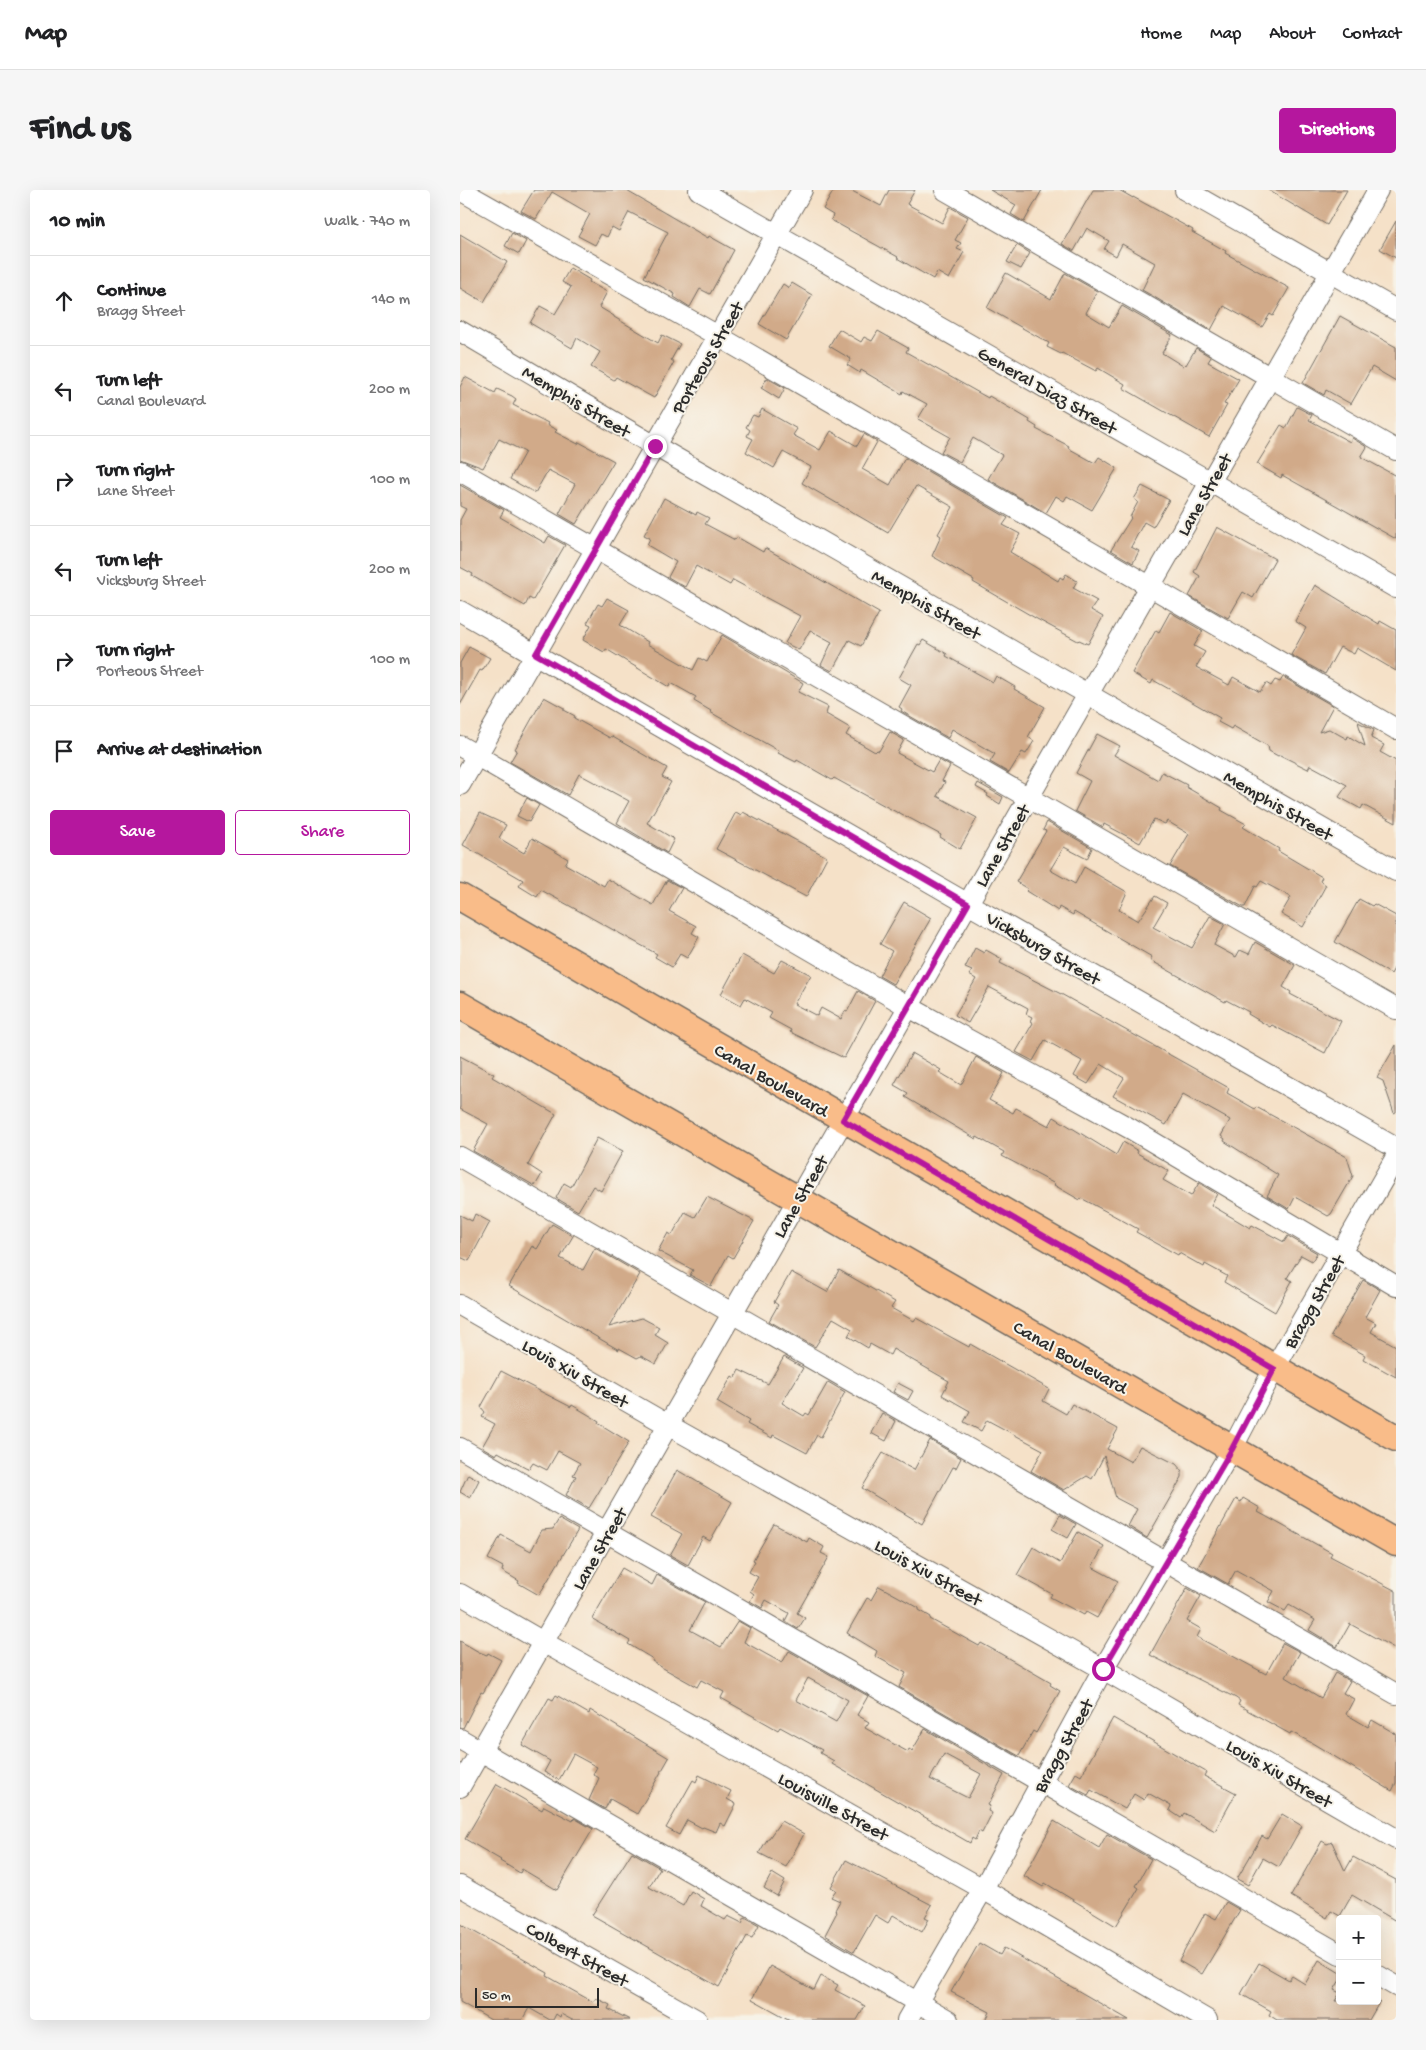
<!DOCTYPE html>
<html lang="en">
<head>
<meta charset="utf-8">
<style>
	body { margin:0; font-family:"Gochi Hand",sans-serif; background:#f6f6f6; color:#202124 }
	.controls { position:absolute; right:15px; bottom:15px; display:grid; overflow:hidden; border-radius:5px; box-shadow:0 5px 20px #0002 }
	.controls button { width:45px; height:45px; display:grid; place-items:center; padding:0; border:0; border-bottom:1px solid #e0e0e0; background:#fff; color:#202124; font:25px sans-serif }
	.scale { position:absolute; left:15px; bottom:12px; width:124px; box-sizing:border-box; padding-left:5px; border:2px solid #2b2b2b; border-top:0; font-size:14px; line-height:18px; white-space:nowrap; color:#2b2b2b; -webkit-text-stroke:4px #f7f3e8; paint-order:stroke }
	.stop { position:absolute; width:15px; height:15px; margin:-11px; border:4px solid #b5179e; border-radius:50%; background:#fff }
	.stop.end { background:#b5179e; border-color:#fff; box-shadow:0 1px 5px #0008 }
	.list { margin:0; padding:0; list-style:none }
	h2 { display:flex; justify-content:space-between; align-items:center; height:65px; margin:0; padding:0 20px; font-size:21px }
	h2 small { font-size:16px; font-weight:400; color:#757577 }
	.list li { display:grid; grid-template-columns:32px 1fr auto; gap:15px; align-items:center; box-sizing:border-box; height:90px; padding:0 20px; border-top:1px solid #e0e0e0 }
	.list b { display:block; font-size:19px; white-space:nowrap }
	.list p { margin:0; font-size:16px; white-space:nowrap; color:#757577 }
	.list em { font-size:16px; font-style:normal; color:#757577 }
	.actions { display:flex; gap:10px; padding:15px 20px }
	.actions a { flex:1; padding:11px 0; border:1px solid #b5179e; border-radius:5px; text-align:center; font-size:18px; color:#b5179e }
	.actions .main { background:#b5179e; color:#fff }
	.icon { flex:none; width:28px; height:28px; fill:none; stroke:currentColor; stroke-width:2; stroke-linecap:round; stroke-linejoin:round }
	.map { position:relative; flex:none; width:936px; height:1830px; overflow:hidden; border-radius:5px }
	header { display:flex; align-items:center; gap:30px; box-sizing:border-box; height:70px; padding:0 25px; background:#fff; border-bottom:1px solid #e0e0e0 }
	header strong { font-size:24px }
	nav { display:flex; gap:28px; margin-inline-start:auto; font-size:18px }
	.intro { display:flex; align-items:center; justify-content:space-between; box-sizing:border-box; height:120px; padding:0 30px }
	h1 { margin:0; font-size:35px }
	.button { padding:12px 22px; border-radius:5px; background:#b5179e; color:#fff; font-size:18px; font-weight:700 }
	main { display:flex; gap:30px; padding:0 30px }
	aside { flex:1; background:#fff; border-radius:5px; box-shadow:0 5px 20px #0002 }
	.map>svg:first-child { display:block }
	.building { fill:#d1aa89; fill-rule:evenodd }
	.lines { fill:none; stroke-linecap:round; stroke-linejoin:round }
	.minor-casing { stroke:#726b62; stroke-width:22 }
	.major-casing { stroke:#726b62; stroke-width:29 }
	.minor { stroke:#fff; stroke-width:20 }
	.major { stroke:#f9bc89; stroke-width:26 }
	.route { stroke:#b5179e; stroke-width:6 }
	.labels { text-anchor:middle; stroke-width:4; stroke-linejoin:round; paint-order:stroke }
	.street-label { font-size:19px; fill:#2b2b2b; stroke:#f7f3e8 }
</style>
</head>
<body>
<header>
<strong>Map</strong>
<nav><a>Home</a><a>Map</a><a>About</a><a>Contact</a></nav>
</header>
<div class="intro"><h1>Find us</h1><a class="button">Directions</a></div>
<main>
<aside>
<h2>10 min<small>Walk · 740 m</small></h2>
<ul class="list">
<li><svg class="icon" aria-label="ahead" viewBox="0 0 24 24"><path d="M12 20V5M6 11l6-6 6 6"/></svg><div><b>Continue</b><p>Bragg Street</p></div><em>140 m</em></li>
<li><svg class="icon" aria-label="left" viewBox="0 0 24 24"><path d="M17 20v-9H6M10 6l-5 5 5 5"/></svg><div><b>Turn left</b><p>Canal Boulevard</p></div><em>200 m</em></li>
<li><svg class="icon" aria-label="right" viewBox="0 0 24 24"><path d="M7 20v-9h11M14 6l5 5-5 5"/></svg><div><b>Turn right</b><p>Lane Street</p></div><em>100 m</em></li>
<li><svg class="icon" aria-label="left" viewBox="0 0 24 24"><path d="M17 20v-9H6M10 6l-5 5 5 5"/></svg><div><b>Turn left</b><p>Vicksburg Street</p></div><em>200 m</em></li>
<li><svg class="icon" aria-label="right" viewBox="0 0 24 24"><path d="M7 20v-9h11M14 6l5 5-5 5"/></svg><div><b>Turn right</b><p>Porteous Street</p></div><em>100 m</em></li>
<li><svg class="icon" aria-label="arrive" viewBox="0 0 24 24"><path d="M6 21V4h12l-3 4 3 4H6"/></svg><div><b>Arrive at destination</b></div></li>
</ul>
<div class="actions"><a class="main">Save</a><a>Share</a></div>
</aside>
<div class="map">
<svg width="936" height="1830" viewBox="0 0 936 1830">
	<rect width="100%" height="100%" fill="#f7f3e8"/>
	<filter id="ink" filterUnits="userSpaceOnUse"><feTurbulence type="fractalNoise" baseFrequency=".02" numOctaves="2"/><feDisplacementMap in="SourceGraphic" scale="10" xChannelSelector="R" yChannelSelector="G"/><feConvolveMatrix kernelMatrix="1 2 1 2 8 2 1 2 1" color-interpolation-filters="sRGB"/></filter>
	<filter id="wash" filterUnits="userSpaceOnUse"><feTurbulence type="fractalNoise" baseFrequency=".0096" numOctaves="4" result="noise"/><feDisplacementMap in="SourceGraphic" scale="20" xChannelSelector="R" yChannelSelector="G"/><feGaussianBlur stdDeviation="1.12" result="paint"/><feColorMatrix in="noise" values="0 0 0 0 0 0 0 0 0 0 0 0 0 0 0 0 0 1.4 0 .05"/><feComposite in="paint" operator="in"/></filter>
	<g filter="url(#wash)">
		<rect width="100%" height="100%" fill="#f5e1c8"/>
		<g id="blocks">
			<path class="building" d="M74 0H165L248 48 249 46 274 60 250 104 240 99 230 117 214 107 215 104 184 87 208 42 169 22 159 41 152 37 147 47 141 44 135 55 118 46 130 24 92 2 76 29 61 21Z
				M374 0H390L421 16 429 0H455L447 14 482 33 490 17 508 27 495 50 501 53 497 59 504 62 489 89 477 82 473 89 437 68 438 67 371 30 373 25 363 19Z
				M530 0H582L564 32 551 24 556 15Z
				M633 0H659L673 8V7L733 40 732 42 766 61 765 63 829 98 813 126 810 124 802 137 764 116 751 140 682 100 695 73 662 54 656 66 644 59 649 51 627 38 614 61 602 54Z
				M808 0H887L867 35Z
				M936 31V68L920 59Z
				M52 43 66 51 59 64 45 56Z
				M0 44 47 72 24 112 0 98Z
				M557 55 570 63 561 79 547 72Z
				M110 78 130 90 129 92 147 102 139 117 154 126V127L198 153 202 145 220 154 211 170 214 172 194 208 156 187 154 190 131 177 140 162 117 148 112 158 70 133 80 116 95 124 111 97 102 92Z
				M546 83 591 109 605 83 637 101 626 123 649 137 662 116 712 145 702 163 723 176 725 174 726 175 736 158 751 167 748 172 779 189 764 214 767 215 749 247 663 198 665 194 638 178 636 181 602 163 601 164 587 157 589 153 527 118Z
				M332 93 352 105 326 150 299 134 323 94 329 98Z
				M880 126 936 157V191L912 177 891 214 866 200 864 205 843 193Z
				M379 139 401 152 404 147 412 151 418 141 448 158 446 162 528 208 529 206 570 230 569 232 577 237 576 239 609 256 608 258 635 273 639 267 657 278 632 320 607 306 604 311 596 306 586 323 528 289 542 265 513 248 500 272 481 262 490 247 458 229 467 214 443 201 442 204 401 180 400 183 387 175 391 169 369 156Z
				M5 187 35 203 37 199 52 206 56 209 53 215 88 233 87 235 97 240 95 242 118 254 119 252 154 271 116 334 99 324 115 294 88 280 75 303 50 289 65 262 39 249 23 278 0 269V197Z
				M307 188 325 198 319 209 301 198Z
				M837 217 852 225 849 230 890 252 892 248 907 257 901 267 936 286V349L822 285 821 288 797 274 821 235 826 238Z
				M302 219 337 239 333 245 360 260 371 241 397 256 404 244 417 252 402 279 430 295 445 268 548 328 543 335 560 344 550 362 598 391 600 387 603 389 606 384 617 391 613 398 637 411 631 420 643 427 628 454 619 450 618 451 577 429 513 392 514 390 472 366 481 346 478 344 493 317 456 296 428 343 342 293 351 277 323 262 314 278 286 262 293 249 287 246 290 240 286 237 293 225 298 227Z
				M0 295 44 320 40 327 85 353 89 346 105 355 73 410 69 408 65 416 12 386 13 384 0 377V330L6 319 0 316Z
				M682 296 709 310 693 337 684 332 671 357 679 361 673 373 651 360 671 328 670 327 678 312 674 309Z
				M204 308 236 325 237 322 249 328 245 334 275 350 277 347 303 362 305 358 419 423 401 456 389 450 372 481 361 475 372 452 350 440 339 460 325 453 340 426 273 390 270 395 236 376 225 397 208 387 216 372 187 355 190 348 184 345Z
				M757 337 815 369 793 408 783 402 768 428 729 406 740 386 734 382Z
				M855 395 919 434 920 431 936 440V481L897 458 894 464 880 457 865 484 831 465 846 438 835 431Z
				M147 408 169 420 160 435 188 452 187 454 233 480 239 468 247 472 262 445 343 493 338 502 368 517 366 524 390 538 386 545 415 562 417 560 419 561 430 542 444 550 437 563 472 582 479 570 490 576 482 591 485 592 477 606 517 628 500 659 480 647 481 645 438 622V623L374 588 372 590 337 570 336 572 318 563 319 561 250 522 251 521 234 511 236 507 211 493 209 497 146 459 144 462 123 450 131 435 127 433 138 414 142 416Z
				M710 422 743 441 734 456 745 462 736 477 769 495 773 487 800 502 806 493 811 496 815 490 820 492 823 487 873 516 859 542 869 539 887 549 888 546 905 556 898 532 914 540 911 548 924 555 920 562 936 571V633L903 615 901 619 879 607 887 595 850 575 848 579 820 565 818 566 809 561 808 556 773 536 771 539 758 532 760 528 727 509 693 490 691 494 672 483 696 440 699 442Z
				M463 450 487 464 486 466 533 492 536 486 555 497 554 499 585 517 568 547 574 551 566 564 562 562 549 583 530 572 535 564 492 539 488 548 441 521 442 519 439 517 451 495 439 488 458 454 460 455Z
				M9 457 30 468 22 481 20 480 0 515V473Z
				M84 507 104 518V520L115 526 114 528 150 548 151 546 207 578 202 587 211 592 187 633 214 649 207 663 157 633 169 611 119 584 108 605 50 572 57 560 55 559Z
				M637 544 660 556 654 565 698 590 702 582 727 595 726 597 762 618 761 620 786 634 783 637 819 659 818 661 862 687 860 691 866 695 843 737 821 724 831 707 801 691 797 697 795 696 785 717H783L710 676 729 644 707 631 705 634 694 629 680 653 644 634 643 637 615 621 630 591 616 583Z
				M518 593 543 607 540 614 527 606 528 604 516 597Z
				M67 608 79 615 69 632 57 626Z
				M276 622 281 625 283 622 367 667 346 707 256 659Z
				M20 623 46 635 39 648 64 663 72 648 108 669 105 674 144 696 148 689 193 715 207 690 222 698 209 721 236 736 232 743 239 747 227 768 220 764 212 777 195 767 197 764 81 700 77 707 59 696 63 690 3 655Z
				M587 632 632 658 627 669 604 657 590 680 615 694 624 677 667 702 659 720 678 731 695 706 707 713 693 737 732 758 750 726 765 734 754 755 776 767 780 760 789 764 795 752 835 775 823 797 831 802 830 804 881 831 865 863 812 835 810 837 788 824 789 822 766 810 765 812 690 770 692 767 614 722 613 725 599 717 598 721 566 701 568 699 556 692 586 641 583 640Z
				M899 709 912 716 914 714 936 726V775L931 784 875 752Z
				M444 712 471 728 433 794 419 786 432 761 420 754Z
				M515 758 524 763 526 760 542 769 540 773 601 804 769 898 767 903 795 919 796 917 822 931 887 967 893 986 871 1024 868 1026 835 1007 829 1019 807 1006 818 985 764 951 765 949 761 946 770 930 723 904 706 935 653 906 664 888 641 874 628 894 614 886 622 871 585 850 573 871 556 862 573 833 570 831 572 827 566 824 568 818 529 797 508 833 495 825 516 789 509 785 512 781 505 778Z
				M282 765 314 783 322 770 351 785 334 814 357 826 361 818 381 829 385 821 387 822 398 801 415 811 384 868 330 842 331 840 309 828 312 823 285 808 281 815 261 804Z
				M936 855V922L934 923 923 891 917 888Z
				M452 863 481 880 479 882 501 895 516 867 544 883 529 910 553 923 556 918 589 936 594 927 656 965 663 952 678 961 677 963 709 981 703 990 731 1006 739 993 757 1004 751 1015 790 1038 792 1035 824 1052 828 1046 857 1063 852 1071 841 1065 827 1088 832 1091 815 1122 764 1092 767 1086 745 1074 744 1077 719 1063 718 1065 676 1042 678 1039 651 1024 621 1008 620 1010 594 995 595 994 542 966 544 962 517 947 516 949 445 907 448 903 434 895Z
				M0 866 34 884 32 887 96 924 68 975 82 984 75 996 13 961 28 934 0 919Z
				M137 948 163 961 141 1001 133 996 118 1021 96 1008 104 993 111 997Z
				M247 1007 294 1031 273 1068 268 1065 251 1096 230 1085 233 1080 198 1061 208 1043 212 1045 225 1022 235 1027Z
				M15 1024 30 1032 9 1071 0 1067V1025L12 1031Z
				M92 1034 113 1046 100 1068 123 1080 135 1058 180 1084 149 1137 182 1128 199 1137 195 1145 208 1153 196 1174 181 1166 177 1168 159 1158V1160L49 1096 72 1056 77 1059Z
				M379 1080 435 1112 431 1118 454 1131 456 1128 509 1157 510 1154 589 1199 583 1211 606 1224 612 1214 658 1239 647 1259 671 1272 680 1256 716 1274 722 1281V1287L687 1348 668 1336 677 1319 656 1308 644 1266 632 1289 627 1286 604 1300 571 1281 583 1260 527 1230 521 1241 504 1232 510 1221 482 1205 489 1191 433 1159 430 1165 410 1154 408 1158 388 1146 392 1139 373 1128 355 1157 309 1131 318 1115 314 1112 331 1082 367 1102Z
				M903 1090 920 1100 905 1127 916 1133 911 1142 936 1156V1187L903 1169 905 1165 871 1146Z
				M324 1167 343 1178 322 1213 344 1226 346 1223 349 1225 368 1192 385 1202 361 1247 357 1245 347 1263 313 1245 312 1248 287 1234 289 1231 257 1212 272 1186 275 1188 279 1180 308 1194Z
				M41 1181 111 1217 112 1215 139 1231 138 1233 169 1252 129 1318 106 1305 116 1286 113 1285 120 1273 98 1261 87 1280 73 1273 69 1279 38 1262 36 1265 22 1257 35 1234 22 1227 25 1222 21 1217Z
				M438 1193 453 1201 448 1210 433 1202Z
				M422 1223 436 1231 426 1251 411 1243Z
				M470 1250 501 1268 496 1278 493 1277 462 1334 402 1298 423 1263 454 1280Z
				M217 1280 272 1312 250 1351 243 1347 228 1375 210 1365 222 1344 191 1327Z
				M8 1284 19 1290 10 1308 0 1302Z
				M783 1308 800 1318 798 1322 872 1363 870 1366 936 1401V1459L890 1434 877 1457 849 1440 855 1430 829 1415 825 1421 808 1412 814 1401 776 1380 768 1394 738 1377 776 1309 781 1312Z
				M600 1325 616 1334 608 1348 592 1339Z
				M99 1329 118 1340 79 1405 58 1393 59 1391 42 1381 43 1377 28 1369 41 1345 71 1361 82 1340 93 1339Z
				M314 1334 347 1352 349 1348 364 1357 361 1363 369 1367 337 1423 345 1428 338 1439 325 1431 329 1423 306 1410 302 1418 290 1411 294 1404 290 1401 298 1387 289 1382 295 1371 293 1370Z
				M618 1342 644 1356 632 1377 658 1391 637 1428 626 1422 624 1425 590 1407 592 1404 557 1385 573 1357 600 1373Z
				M162 1378 192 1395 197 1385 245 1412 230 1440 261 1457 278 1431 290 1438 284 1452 322 1473 329 1461 408 1506 397 1525 409 1532 405 1538 448 1562 449 1559 452 1561 465 1539 544 1585 528 1615 530 1616 528 1621 532 1623 522 1643 519 1641 515 1650 512 1648 510 1653 372 1574 374 1571 360 1563 362 1560 320 1537 318 1540 261 1508 264 1502 241 1490 237 1497 203 1478 192 1471 193 1469 168 1454 170 1451 132 1429ZM348 1488 388 1510 376 1532 336 1510ZM484 1564 521 1584 508 1608 470 1589Z
				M419 1396 459 1418V1420L471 1427 470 1429 519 1456 521 1453 541 1464 591 1493 590 1495 600 1501 576 1543 573 1541 559 1566 439 1497 446 1483 415 1466 417 1461 387 1443 407 1408 411 1410Z
				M727 1398 741 1406 727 1431 741 1439 737 1447 806 1484 823 1453 840 1462 826 1487 861 1508 875 1483 890 1491 883 1503 894 1509 886 1524 908 1537 912 1530 936 1544V1593L932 1601 852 1553 831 1542 830 1544 778 1515 780 1511 776 1508 690 1465Z
				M0 1451 19 1462 27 1465 28 1463 41 1470 23 1503 21 1502 3 1538 0 1537Z
				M96 1505 129 1524 130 1520 209 1568 177 1624 150 1609 145 1619 129 1610 139 1588 133 1584 137 1577 113 1564 99 1590 84 1582 90 1571 62 1555 89 1508 93 1510Z
				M653 1528 746 1582 744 1586 776 1603 755 1641 724 1623 721 1628 709 1620 711 1616 688 1603 684 1610 674 1604 665 1619 631 1600 628 1605 609 1595 616 1583 621 1586Z
				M239 1585 271 1601 267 1609 276 1614 265 1636 260 1633 256 1642 243 1637 242 1638 227 1630 219 1645 206 1638 233 1590 236 1592Z
				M37 1594 82 1620 84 1616 113 1631 114 1628 133 1639 97 1700 62 1679 60 1683 40 1671 41 1670 5 1649Z
				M822 1624 842 1636 819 1677 803 1668 788 1695 777 1689 802 1646 807 1649Z
				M321 1631 344 1644 326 1677 299 1663 308 1648H309Z
				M594 1631 639 1658 647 1644 691 1669 676 1696 679 1698 656 1736 585 1693 583 1697 564 1686Z
				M862 1651 867 1654 872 1652 885 1681 893 1667 936 1690V1731L892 1705 880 1726 871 1721 867 1728 831 1706Z
				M172 1662 200 1678 189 1697 223 1716 231 1701 244 1709 241 1716 265 1730 268 1726 282 1733 285 1727 299 1735 292 1748 287 1746 259 1797 132 1725Z
				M386 1670 472 1715 465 1727 469 1729 462 1742 433 1725 428 1733 415 1725 394 1762 365 1745 377 1722 375 1720 380 1711 371 1707 376 1700 371 1697Z
				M312 1683 325 1691 317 1706 304 1698Z
				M766 1712 780 1720 742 1784 719 1771 745 1723 756 1729Z
				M0 1734 88 1783 87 1786 133 1812 136 1808 150 1815 148 1819 170 1830H112L101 1824 100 1827 96 1824 93 1830H90L69 1818 62 1830H31L0 1812Z
				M519 1753 540 1765 544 1758 669 1830H526L530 1822 491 1802Z
				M859 1770 880 1783V1790L874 1800 880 1803 875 1811H920L909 1830H817L809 1825 811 1821 781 1804 799 1773 829 1790 832 1786 845 1794Z
				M310 1776 354 1800 361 1786 378 1795 375 1800 405 1816 397 1830H330L292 1809Z"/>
		</g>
	</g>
	<g filter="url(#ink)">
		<use href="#blocks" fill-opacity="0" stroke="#726b62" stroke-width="1"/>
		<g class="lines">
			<defs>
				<path id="minor" d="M0 0 258 146 936 539
					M239 0 936 398
					M485 0 936 260
					M725 0 936 120
					M0 141 195 256 936 681
					M0 281 936 819
					M0 421 508 714 936 958
					M0 556 449 817 671 939 936 1096
					M0 595 342 0
					M0 967 936 1504
					M0 1115 208 1235 643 1479 936 1649
					M0 1258 880 1764
					M0 1404 83 1452 523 1699 747 1830
					M0 1549 488 1830
					M0 1597 918 0
					M0 1696 237 1830
					M917 1785 936 1796
					M447 1830 523 1699 643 1479 772 1259 814 1179 936 967"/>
				<path id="major" d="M0 707 936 1248
					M0 815 936 1353"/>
			</defs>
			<use href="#minor" class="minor-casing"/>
			<use href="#major" class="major-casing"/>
			<use href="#minor" class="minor"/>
			<use href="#major" class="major"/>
		</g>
	</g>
	<g class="lines" filter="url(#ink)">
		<path class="route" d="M195 256 76 464 508 714 383 930 814 1179 772 1259 643 1479"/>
	</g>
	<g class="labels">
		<g class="street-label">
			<text transform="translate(246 167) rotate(-60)" y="7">Porteous Street</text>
			<text transform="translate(588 199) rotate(30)" y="7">General Diaz Street</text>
			<text transform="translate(117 210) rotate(31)" y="7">Memphis Street</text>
			<text transform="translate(743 304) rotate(-60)" y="7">Lane Street</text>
			<text transform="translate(467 413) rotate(30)" y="7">Memphis Street</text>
			<text transform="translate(819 614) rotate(30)" y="7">Memphis Street</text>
			<text transform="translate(541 655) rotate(-60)" y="7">Lane Street</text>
			<text transform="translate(584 757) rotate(30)" y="7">Vicksburg Street</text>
			<text transform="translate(312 889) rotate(30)" y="7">Canal Boulevard</text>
			<text transform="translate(339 1006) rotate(-60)" y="7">Lane Street</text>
			<text transform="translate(853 1111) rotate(-60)" y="7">Bragg Street</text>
			<text transform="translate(611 1166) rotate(30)" y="7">Canal Boulevard</text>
			<text transform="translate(116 1182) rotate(30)" y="7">Louis Xiv Street</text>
			<text transform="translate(138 1358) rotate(-60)" y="7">Lane Street</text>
			<text transform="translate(469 1381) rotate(29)" y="7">Louis Xiv Street</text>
			<text transform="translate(602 1555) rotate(-61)" y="7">Bragg Street</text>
			<text transform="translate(820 1582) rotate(30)" y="7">Louis Xiv Street</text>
			<text transform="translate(374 1615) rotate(29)" y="7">Louisville Street</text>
			<text transform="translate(118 1763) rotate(29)" y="7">Colbert Street</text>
		</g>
	</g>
</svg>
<div class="controls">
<button>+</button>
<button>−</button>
</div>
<div class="scale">50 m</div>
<div class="stop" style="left:643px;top:1479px"></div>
<div class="stop end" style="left:195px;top:256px"></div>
</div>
</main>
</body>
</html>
